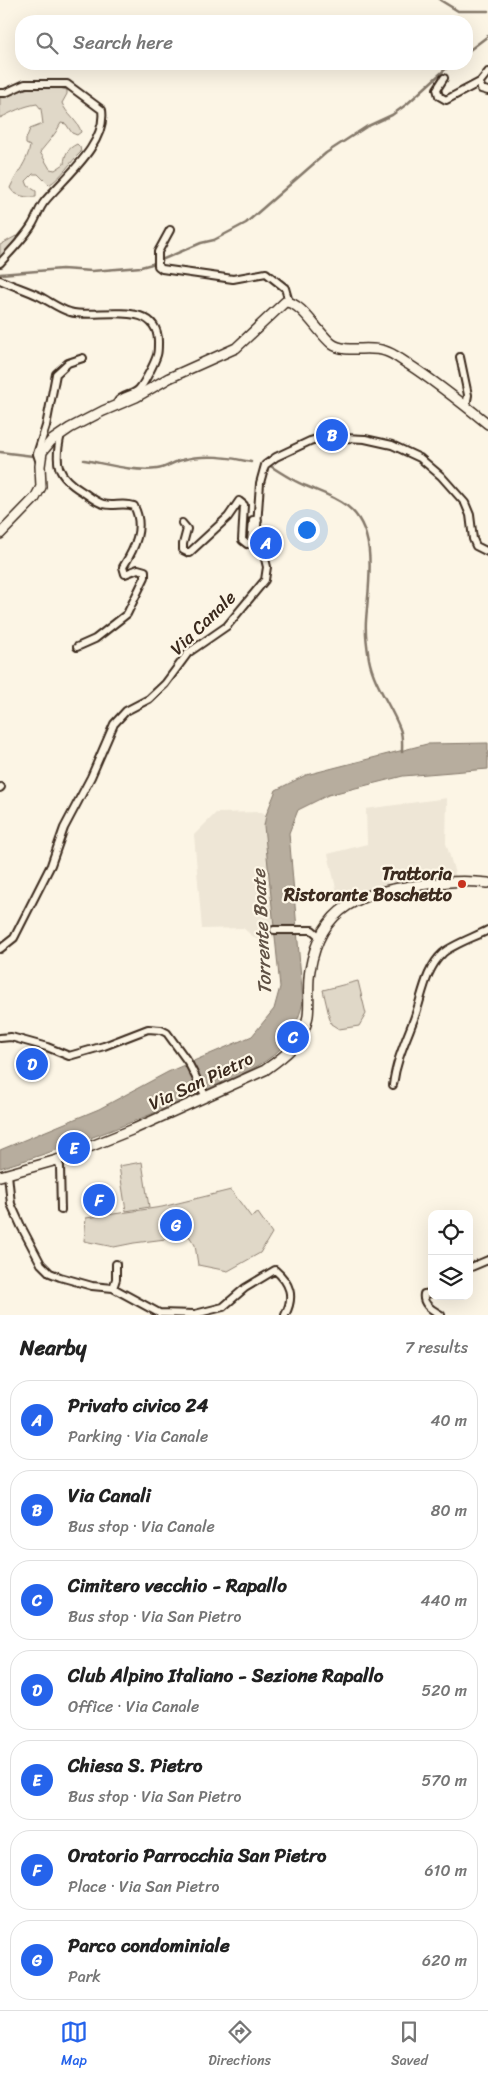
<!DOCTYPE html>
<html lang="en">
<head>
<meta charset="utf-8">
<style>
	body { margin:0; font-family:Sriracha,sans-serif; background:#f2f2f2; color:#222 }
	.controls { position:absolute; right:15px; bottom:15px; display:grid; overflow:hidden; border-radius:10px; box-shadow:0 5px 20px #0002 }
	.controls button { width:45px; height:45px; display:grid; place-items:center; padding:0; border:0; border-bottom:1px solid #e0e0e0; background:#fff; color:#222; font:25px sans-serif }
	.you { position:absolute; left:306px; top:529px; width:18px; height:18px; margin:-12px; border:4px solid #fff; border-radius:50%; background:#1a73e8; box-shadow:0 0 0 8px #1a73e833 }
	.badge { display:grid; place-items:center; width:32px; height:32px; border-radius:50%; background:#2563eb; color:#fff; font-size:16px; font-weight:700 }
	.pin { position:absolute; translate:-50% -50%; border:2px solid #fff; box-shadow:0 1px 5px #0006 }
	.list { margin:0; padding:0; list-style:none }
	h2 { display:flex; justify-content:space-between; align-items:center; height:65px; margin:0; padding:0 20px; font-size:21px }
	h2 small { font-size:16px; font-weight:400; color:#767676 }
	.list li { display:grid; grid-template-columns:32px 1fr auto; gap:15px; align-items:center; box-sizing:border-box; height:80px; margin:0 10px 10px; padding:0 10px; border:1px solid #e0e0e0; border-radius:20px }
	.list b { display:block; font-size:19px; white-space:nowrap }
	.list p { margin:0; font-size:16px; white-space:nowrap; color:#767676 }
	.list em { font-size:16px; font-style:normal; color:#767676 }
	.icon { flex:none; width:28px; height:28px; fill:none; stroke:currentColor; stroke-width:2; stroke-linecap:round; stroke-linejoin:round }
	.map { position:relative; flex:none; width:488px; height:1315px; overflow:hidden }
	.search { position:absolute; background:#fff; box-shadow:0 5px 20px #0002; left:15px; right:15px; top:15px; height:55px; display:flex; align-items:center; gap:12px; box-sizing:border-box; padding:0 18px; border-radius:20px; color:#767676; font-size:19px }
	.sheet { height:695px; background:#fff }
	nav { display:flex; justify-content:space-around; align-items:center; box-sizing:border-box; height:70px; border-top:1px solid #e0e0e0; background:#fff; font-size:14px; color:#767676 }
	nav a { display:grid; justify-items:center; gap:2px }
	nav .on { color:#2563eb }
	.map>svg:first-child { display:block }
	.built { fill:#eee6d6 }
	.green { fill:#e0d8c8; stroke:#8e8173 }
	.water { fill:#b7ad9e; stroke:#85796b }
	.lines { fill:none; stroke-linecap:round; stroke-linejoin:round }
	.stream { stroke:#85796b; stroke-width:2.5 }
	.street-casing { stroke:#3b2a1e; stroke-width:10 }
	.secondary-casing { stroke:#3b2a1e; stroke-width:12 }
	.street { stroke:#fcf5e5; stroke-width:6 }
	.secondary { stroke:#fcf5e5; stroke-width:9 }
	.poi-dot { fill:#c8321e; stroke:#fcf5e5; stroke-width:2 }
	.labels { text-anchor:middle; stroke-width:4.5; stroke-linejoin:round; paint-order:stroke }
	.street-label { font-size:18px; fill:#3b2a1e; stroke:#fcf5e5 }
	.poi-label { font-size:18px; font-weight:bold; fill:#3b2a1e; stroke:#fcf5e5; text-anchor:end }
	.water-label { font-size:19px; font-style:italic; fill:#605144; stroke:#fcf5e5 }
</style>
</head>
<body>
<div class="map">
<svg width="488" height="1315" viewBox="0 0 488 1315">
	<rect width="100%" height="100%" fill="#fcf5e5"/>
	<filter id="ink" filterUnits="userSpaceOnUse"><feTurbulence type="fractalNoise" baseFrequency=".02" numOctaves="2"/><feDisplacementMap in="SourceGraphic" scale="10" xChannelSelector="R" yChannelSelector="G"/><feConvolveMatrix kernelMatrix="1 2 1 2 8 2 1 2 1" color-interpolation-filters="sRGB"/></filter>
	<g filter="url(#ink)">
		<path class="built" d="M447 798 446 843 456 877 387 884 338 897 328 854 367 844 366 809Z
			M262 812 266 815 264 826 276 937 256 939 243 928 202 929 194 835 216 813Z"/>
		<path class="green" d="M36 86H52L67 90V94L62 103C66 114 79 122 81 132L77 135 72 133 66 124 61 123C56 134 48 142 40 152L50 169 55 170 64 164C65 154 67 149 77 144L80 147 81 152C69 163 63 176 49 185L38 174H33L26 181 28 186 36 191V197C28 198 14 196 10 188 16 174 28 161 30 146L26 144V139L30 129 43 124 41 109 37 104C23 106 12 112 0 118V97Z
			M16 236V241L0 257V245Z
			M358 981 366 1014 359 1026 339 1029 331 1024 323 990Z
			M142 1162 149 1207 126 1211 119 1166Z
			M231 1190 251 1217 258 1213 272 1233 260 1253 228 1271 198 1265 195 1245 189 1236 134 1243 114 1247 84 1241 86 1218 162 1207Z"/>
		<path class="water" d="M488 743V769L403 776 328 795 298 810 289 833 303 1002C299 1019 292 1036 280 1049 263 1067 238 1075 217 1085 147 1118 74 1146 0 1168V1150L99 1109 168 1072 252 1036 274 1009 280 987 264 826 266 815 276 790 306 775 427 744Z"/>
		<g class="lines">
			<path class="stream" d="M440 0 458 11H488
				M467 52 488 36
				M0 274 62 269 92 271 141 267 152 264 201 243 214 240 246 223 326 153 366 127 392 115 407 104 451 64
				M0 452 33 456
				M84 460C107 464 133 472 157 469 166 468 173 462 182 460 203 454 231 457 251 462
				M269 465C281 473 293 481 306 486 320 492 334 496 347 506 380 531 368 586 366 621 365 634 367 647 369 659 374 685 391 705 400 729 403 736 402 745 402 752"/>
			<defs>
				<path id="street" d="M488 72 480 82 481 89 488 91
					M444 78 437 89 439 96 446 100 480 82
					M0 93H5L25 84H67L102 110C107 144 65 177 45 201 39 208 37 217 32 225 24 238 11 251 0 263
					M170 230 158 252V266L162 269 233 279 266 273 285 288 289 302
					M0 280C13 286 27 290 39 296 49 301 59 309 70 312 95 320 160 297 158 344 158 347 158 352 157 355 155 362 144 384 139 389 131 397 119 394 116 406
					M460 357 468 395 466 406
					M61 434C54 463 56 476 83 492 89 496 96 502 103 504 113 507 123 502 134 506 145 527 135 548 123 567L125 574 138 569 145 571V577L127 614 95 639 77 647
					M40 463 37 454 46 426 56 374 68 363 83 358
					M182 523 187 529 183 544V550L189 553 228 517 239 501 244 505 242 540 247 544 251 541 253 520H258
					M0 788 1 787
					M274 930H312L320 937
					M0 949 14 938 51 865 64 828 91 777 114 724 126 711 149 699 165 684 188 653 227 626 265 580 267 567 257 526 260 483 265 465 276 457 310 441 323 437 365 439 392 445 420 458 441 476 465 503 470 515 473 539 476 546 488 552
					M0 1038 11 1037 47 1047 69 1056 104 1046 148 1029 161 1030 167 1033 188 1062 206 1097
					M393 1085C396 1061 405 1042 414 1019 422 998 425 969 443 953 454 944 475 937 488 930
					M57 1160 60 1166 61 1210
					M8 1174 11 1204 21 1226 41 1264 50 1273 60 1277 92 1286 113 1288 159 1313 195 1314 223 1307 245 1288 275 1270C290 1283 295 1296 285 1315
					M469 1268 488 1260
					M113 1288 116 1279V1264
					M432 1293 424 1294C422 1305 433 1310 441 1315"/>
				<path id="secondary" d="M0 534 35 498 41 487 40 466 42 452 51 441 70 428 103 411 136 397 169 378 236 348 285 302C301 301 319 334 332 344 346 354 369 345 385 351 393 353 401 360 408 364 436 382 462 403 488 424
					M0 1176 57 1160 134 1129 265 1070C285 1056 304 1042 308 1016 310 1001 307 985 310 970 321 905 362 892 420 885 444 882 463 880 488 883"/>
			</defs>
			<use href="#street" class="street-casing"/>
			<use href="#secondary" class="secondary-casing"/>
			<use href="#street" class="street"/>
			<use href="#secondary" class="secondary"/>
		</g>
	</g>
	<circle class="poi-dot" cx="462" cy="884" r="5"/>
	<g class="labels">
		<g class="street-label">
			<text transform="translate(203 623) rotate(-44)" y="6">Via Canale</text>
			<text transform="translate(201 1081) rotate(-25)" y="6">Via San Pietro</text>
		</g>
		<g class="poi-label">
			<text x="452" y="880">Trattoria<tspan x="452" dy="21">Ristorante Boschetto</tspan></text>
		</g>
		<g class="water-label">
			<text transform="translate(261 932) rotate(-93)" y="7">Torrente Boate</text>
		</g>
	</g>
</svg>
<div class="controls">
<button><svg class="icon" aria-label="locate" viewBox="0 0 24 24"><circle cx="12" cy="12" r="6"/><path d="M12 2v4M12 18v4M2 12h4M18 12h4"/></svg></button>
<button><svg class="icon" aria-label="layers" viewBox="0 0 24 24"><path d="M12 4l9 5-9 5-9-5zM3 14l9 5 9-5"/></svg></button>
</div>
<div class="you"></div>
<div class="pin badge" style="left:266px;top:543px">A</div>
<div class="pin badge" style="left:332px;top:435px">B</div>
<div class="pin badge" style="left:293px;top:1037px">C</div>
<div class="pin badge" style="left:32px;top:1064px">D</div>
<div class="pin badge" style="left:74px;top:1148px">E</div>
<div class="pin badge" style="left:99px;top:1200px">F</div>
<div class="pin badge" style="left:176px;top:1225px">G</div>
<div class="search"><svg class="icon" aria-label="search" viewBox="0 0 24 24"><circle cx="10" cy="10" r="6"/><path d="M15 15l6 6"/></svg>Search here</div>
</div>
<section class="sheet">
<h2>Nearby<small>7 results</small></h2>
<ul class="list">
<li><span class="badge">A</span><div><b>Privato civico 24</b><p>Parking · Via Canale</p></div><em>40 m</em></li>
<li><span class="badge">B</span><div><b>Via Canali</b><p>Bus stop · Via Canale</p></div><em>80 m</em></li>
<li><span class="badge">C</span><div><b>Cimitero vecchio - Rapallo</b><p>Bus stop · Via San Pietro</p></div><em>440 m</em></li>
<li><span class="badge">D</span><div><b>Club Alpino Italiano - Sezione Rapallo</b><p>Office · Via Canale</p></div><em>520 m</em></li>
<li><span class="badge">E</span><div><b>Chiesa S. Pietro</b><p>Bus stop · Via San Pietro</p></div><em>570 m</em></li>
<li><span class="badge">F</span><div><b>Oratorio Parrocchia San Pietro</b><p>Place · Via San Pietro</p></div><em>610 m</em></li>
<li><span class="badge">G</span><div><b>Parco condominiale</b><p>Park</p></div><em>620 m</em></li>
</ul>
</section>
<nav>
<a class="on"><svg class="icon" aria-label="map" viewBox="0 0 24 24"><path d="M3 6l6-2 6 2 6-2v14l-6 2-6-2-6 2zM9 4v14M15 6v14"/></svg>Map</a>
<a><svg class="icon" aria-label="directions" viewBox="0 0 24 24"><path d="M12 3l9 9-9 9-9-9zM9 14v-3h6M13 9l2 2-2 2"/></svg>Directions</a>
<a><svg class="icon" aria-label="saved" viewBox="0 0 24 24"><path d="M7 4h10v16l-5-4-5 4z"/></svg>Saved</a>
</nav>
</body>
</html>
